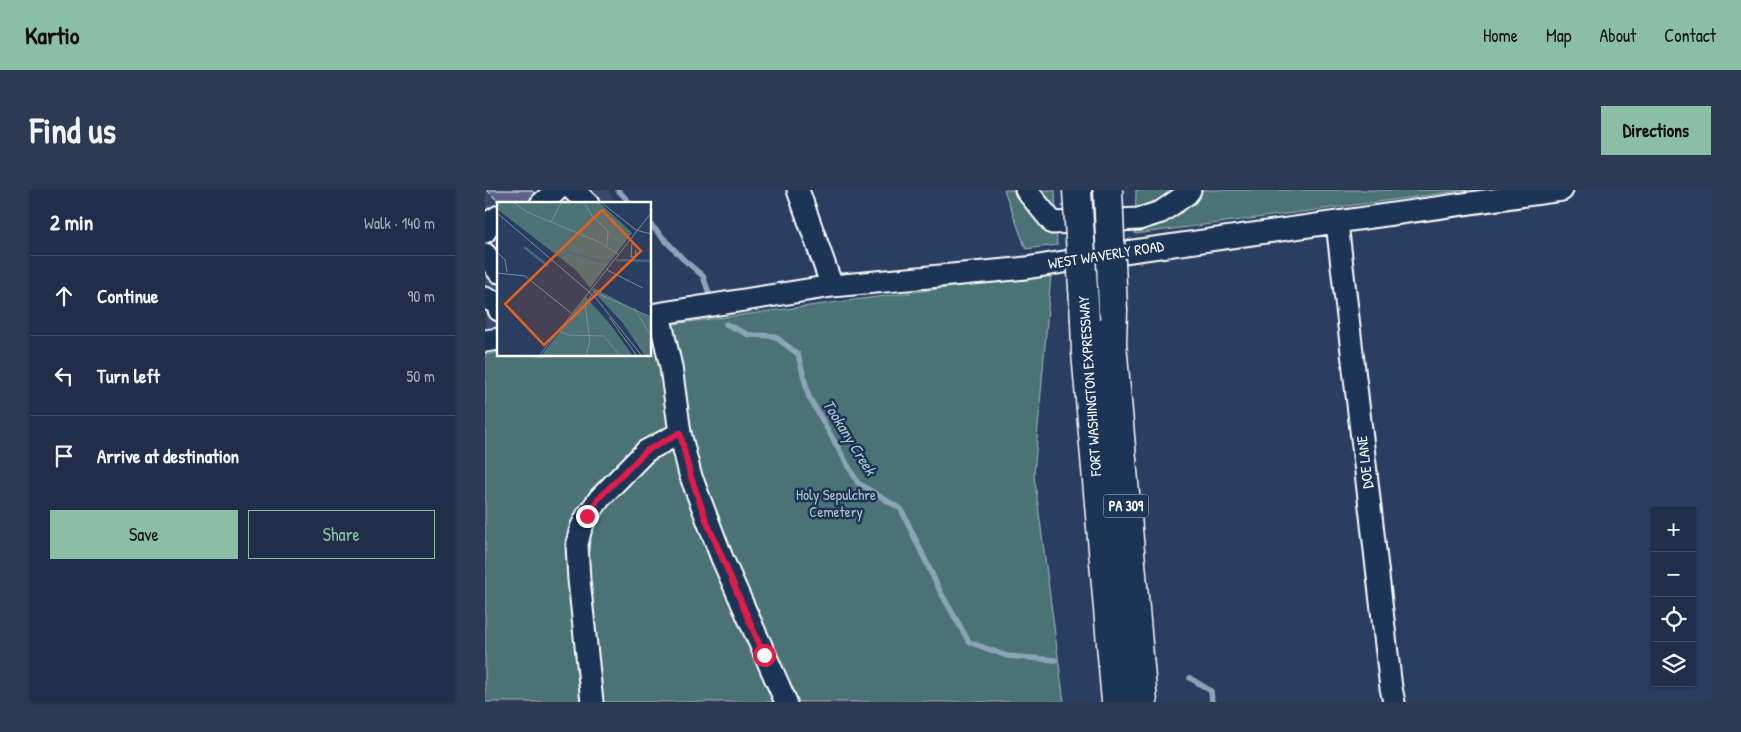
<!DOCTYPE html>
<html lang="en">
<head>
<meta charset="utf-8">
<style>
	body { margin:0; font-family:"Patrick Hand",sans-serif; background:#2d3a53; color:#f1f3f6 }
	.controls { position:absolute; right:15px; bottom:15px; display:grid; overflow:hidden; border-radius:0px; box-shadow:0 1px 4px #0004 }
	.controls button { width:45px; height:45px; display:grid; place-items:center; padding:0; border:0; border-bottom:1px solid #3d4a61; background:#202e49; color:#f1f3f6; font:25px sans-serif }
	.stop { position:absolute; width:15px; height:15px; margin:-11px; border:4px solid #e11d48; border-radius:50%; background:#fff }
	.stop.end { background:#e11d48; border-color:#fff; box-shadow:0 1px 5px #0008 }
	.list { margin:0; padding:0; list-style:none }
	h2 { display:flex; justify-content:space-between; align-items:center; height:65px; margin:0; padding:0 20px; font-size:21px }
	h2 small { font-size:16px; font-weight:400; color:#a2a8b4 }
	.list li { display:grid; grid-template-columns:32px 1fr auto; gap:15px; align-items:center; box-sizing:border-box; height:80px; padding:0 20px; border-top:1px solid #3d4a61 }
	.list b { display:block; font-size:19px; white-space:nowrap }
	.list em { font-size:16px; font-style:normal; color:#a2a8b4 }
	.actions { display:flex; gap:10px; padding:15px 20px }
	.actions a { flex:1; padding:11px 0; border:1px solid #8abfa5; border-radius:0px; text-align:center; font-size:18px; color:#8abfa5 }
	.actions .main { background:#8abfa5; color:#111 }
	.icon { flex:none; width:28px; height:28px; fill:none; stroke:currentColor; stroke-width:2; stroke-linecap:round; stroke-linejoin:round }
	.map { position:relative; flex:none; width:1226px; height:512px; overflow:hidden; border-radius:0px }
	header { display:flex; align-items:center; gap:30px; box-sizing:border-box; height:70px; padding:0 25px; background:#8abfa5; color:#111 }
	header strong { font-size:24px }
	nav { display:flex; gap:28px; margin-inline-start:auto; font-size:18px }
	.intro { display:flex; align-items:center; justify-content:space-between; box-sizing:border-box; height:120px; padding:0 30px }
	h1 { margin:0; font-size:35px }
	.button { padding:12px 22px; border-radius:0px; background:#8abfa5; color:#111; font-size:18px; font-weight:700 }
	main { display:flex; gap:30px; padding:0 30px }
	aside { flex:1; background:#202e49; border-radius:0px; box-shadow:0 1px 4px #0004 }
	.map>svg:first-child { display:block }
	.built { fill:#39496d }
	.green { fill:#4c7376; stroke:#a6b9ba }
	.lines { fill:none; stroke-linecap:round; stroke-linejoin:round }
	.stream { stroke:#8ca4b7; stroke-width:5.5 }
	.building { fill:#5d6288; stroke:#fff }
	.minor-casing { stroke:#fff; stroke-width:25 }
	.highway-casing { stroke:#fff; stroke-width:31 }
	.minor { stroke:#1d3557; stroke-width:21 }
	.highway { stroke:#1d3557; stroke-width:28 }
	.highway-bridge-casing { stroke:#fff; stroke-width:31; stroke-linecap:butt }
	.highway-bridge { stroke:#1d3557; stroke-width:28 }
	.route { stroke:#e11d48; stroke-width:6 }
	.labels { text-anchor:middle; stroke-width:5; stroke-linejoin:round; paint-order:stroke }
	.shield { fill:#1d3557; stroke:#bbc2cd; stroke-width:1 }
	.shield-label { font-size:14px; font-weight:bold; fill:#fff }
	.street-label { font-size:15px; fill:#fff; stroke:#1d3557 }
	.park-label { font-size:15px; fill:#aec0c1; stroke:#1d3557 }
	.water-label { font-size:16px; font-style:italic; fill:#b3c3cf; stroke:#1d3557 }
	.inset-river { fill:none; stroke:#406887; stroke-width:2.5 }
	.inset-road { fill:none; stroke:#7f8ba0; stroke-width:1 }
	.view { fill:#e96118; fill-opacity:0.15; stroke:#e96118; stroke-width:2.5 }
	.inset-edge { fill:none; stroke:#fff; stroke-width:2.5 }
</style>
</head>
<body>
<header>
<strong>Kartio</strong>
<nav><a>Home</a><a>Map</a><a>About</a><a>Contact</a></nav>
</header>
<div class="intro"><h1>Find us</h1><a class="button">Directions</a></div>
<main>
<aside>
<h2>2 min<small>Walk · 140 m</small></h2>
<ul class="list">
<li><svg class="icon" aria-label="ahead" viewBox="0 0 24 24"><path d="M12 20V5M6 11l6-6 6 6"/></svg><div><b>Continue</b></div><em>90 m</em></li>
<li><svg class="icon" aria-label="left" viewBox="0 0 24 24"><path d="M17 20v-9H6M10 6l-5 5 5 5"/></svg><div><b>Turn left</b></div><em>50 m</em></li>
<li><svg class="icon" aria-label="arrive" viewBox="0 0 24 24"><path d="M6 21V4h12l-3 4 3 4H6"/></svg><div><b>Arrive at destination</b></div></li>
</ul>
<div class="actions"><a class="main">Save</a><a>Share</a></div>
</aside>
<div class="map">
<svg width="1226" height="512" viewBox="0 0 1226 512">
	<rect width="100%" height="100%" fill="#2a3e61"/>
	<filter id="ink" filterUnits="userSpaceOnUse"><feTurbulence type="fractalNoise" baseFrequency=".02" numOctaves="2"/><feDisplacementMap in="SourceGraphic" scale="10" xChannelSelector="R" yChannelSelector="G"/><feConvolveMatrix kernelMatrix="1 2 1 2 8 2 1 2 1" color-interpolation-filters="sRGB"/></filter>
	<g filter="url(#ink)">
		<path class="built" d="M0 0H123L132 14H14V149L0 151Z"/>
		<path class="green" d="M519 0H570L572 55 541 59Z
			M651 0H983L650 44Z
			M566 84 549 285 579 512H0V165L14 162V165H165V137Z"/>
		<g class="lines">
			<path class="stream" d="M133 0 146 14
				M165 34 198 69 218 86 226 109
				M241 134 264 145 289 146 313 164 324 207 373 293 416 319 455 401 484 452 522 466 570 470
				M705 488 726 501 727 512"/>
		</g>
		<path class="building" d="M2 0H46L53 7 46 14H16Z"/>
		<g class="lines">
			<defs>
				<path id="minor" d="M88 0 103 14
					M313 0 347 96
					M541 0 568 33 654 29 676 22 702 4 705 0
					M56 14 72 0
					M852 33 906 498 909 512
					M0 42 7 30 14 26
					M0 64 14 82
					M0 108 12 113 14 120
					M174 124 186 177 195 243 205 284 237 368 301 512
					M165 125 347 96 541 78 647 61 1077 0
					M0 151 14 149
					M107 512 94 390 92 354 96 338 102 326 115 308 161 261 195 243"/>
				<path id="highway" d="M628 120 627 153 658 512
					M600 130 601 162 631 512"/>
			</defs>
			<use href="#minor" class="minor-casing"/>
			<use href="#highway" class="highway-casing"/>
			<use href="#minor" class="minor"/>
			<use href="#highway" class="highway"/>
			<defs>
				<path id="highway-bridge" d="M592 0 600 130
					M623 0 628 120"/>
			</defs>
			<use href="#highway-bridge" class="highway-bridge-casing"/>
			<use href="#highway-bridge" class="highway-bridge"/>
		</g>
	</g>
	<g class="lines" filter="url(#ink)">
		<path class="route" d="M102 326 114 308 161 261 195 243 205 284 221 330 279 465"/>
	</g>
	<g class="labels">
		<rect class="shield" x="618.5" y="304.5" width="45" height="23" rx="4"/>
		<g class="shield-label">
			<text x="641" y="321">PA 309</text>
		</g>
		<g class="street-label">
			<text transform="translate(621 65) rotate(-9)" y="5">WEST WAVERLY ROAD</text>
			<text transform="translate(605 196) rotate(-94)" y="5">FORT WASHINGTON EXPRESSWAY</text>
			<text transform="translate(880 272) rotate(-97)" y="5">DOE LANE</text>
		</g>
		<g class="park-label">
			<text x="351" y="310">Holy Sepulchre<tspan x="351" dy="17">Cemetery</tspan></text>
		</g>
		<g class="water-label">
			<text transform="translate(365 247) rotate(58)" y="6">Tookany Creek</text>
		</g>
	</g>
	<g transform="translate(12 12)">
		<rect width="154" height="154" fill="#2a3e61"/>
		<path d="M0 0H102L135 31 93 86 79 68 0 7ZM97 86 154 116V154H148L125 120 95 88ZM89 95 113 122 136 154H44Z" fill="#4c7376"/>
		<path class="inset-river" d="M27 45 51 64M63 55 71 50 107 60 115 57M119 58 154 59"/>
		<path class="inset-road" d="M16 0 30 10 102 40 121 52M104 0 139 28 154 32M88 2 95 14 111 29 110 44M0 11 98 95 145 154M54 20 65 0M135 41 134 55H138L139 48M0 50 8 58 10 70M110 68 146 86M0 71 28 74 74 111M137 106 154 134M112 115 140 154M61 128 71 133 107 134 123 154M42 154 154 11M89 154 93 139 88 102 97 90 154 115"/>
		<path class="view" d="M105 8 144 49 47 143 8 102Z"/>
		<rect width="154" height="154" class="inset-edge"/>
	</g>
</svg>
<div class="controls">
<button>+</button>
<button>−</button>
<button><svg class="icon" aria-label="locate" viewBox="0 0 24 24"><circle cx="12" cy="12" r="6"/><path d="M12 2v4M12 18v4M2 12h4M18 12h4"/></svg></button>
<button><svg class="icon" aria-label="layers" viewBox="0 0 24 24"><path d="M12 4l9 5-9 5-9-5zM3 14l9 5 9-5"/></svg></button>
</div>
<div class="stop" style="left:279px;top:465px"></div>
<div class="stop end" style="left:102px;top:326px"></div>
</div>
</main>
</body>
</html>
